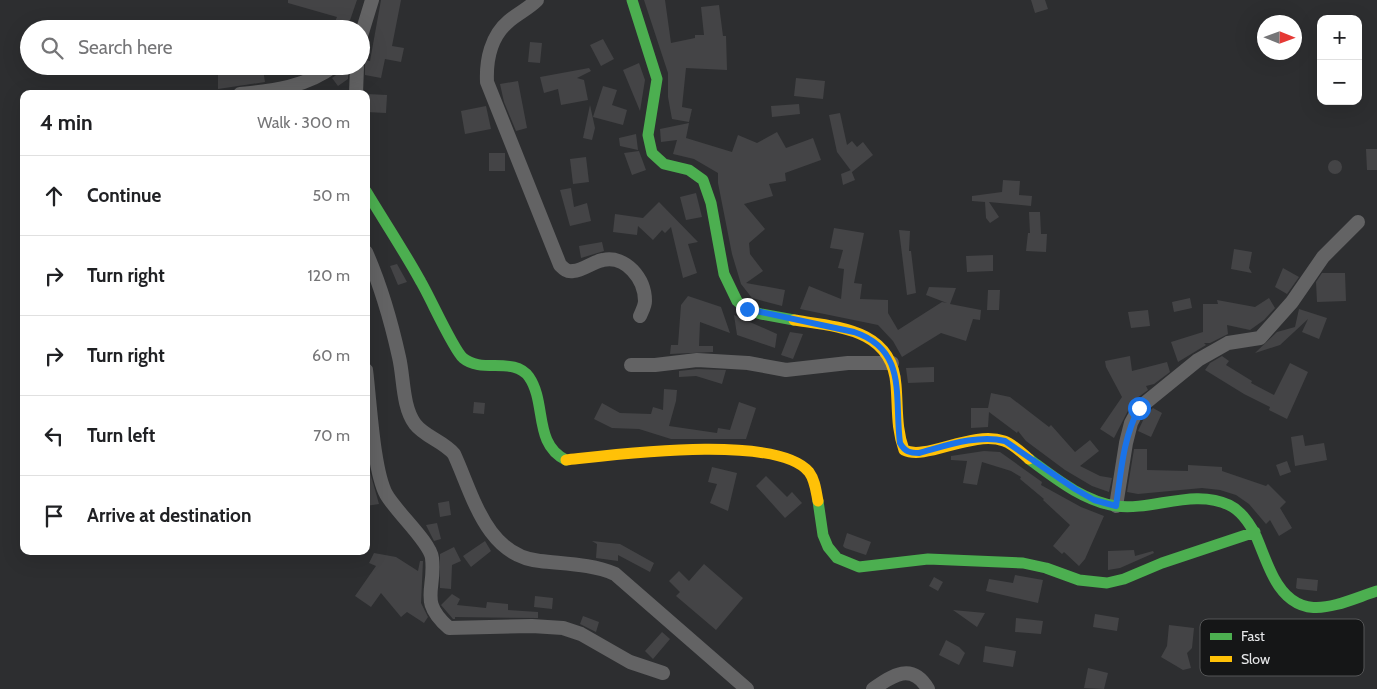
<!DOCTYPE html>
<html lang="en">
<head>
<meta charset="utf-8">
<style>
	body { margin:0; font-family:Cabin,sans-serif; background:#f2f2f2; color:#202124 }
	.controls { position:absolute; right:15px; top:15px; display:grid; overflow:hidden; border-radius:10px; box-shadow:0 5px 20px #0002 }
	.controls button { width:45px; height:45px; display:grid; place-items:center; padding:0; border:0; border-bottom:1px solid #e0e0e0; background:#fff; color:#202124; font:25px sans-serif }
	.compass { position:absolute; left:1257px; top:15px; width:45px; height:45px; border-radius:50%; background:#fff; box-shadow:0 5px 20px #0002; rotate:91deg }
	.stop { position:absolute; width:15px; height:15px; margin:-11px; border:4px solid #1a73e8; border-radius:50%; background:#fff }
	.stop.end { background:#1a73e8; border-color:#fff; box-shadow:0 1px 5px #0008 }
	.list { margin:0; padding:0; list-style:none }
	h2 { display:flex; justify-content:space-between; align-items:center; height:65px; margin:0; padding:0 20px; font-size:21px }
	h2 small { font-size:16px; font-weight:400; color:#757577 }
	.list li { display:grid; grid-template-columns:32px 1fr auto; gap:15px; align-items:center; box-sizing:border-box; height:80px; padding:0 20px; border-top:1px solid #e0e0e0 }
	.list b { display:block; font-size:19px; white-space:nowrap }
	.list em { font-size:16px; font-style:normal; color:#757577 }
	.icon { flex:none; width:28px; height:28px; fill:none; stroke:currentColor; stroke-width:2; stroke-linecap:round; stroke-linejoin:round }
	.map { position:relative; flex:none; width:1377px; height:689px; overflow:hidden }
	.search { position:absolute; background:#fff; box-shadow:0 5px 20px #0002; left:20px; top:20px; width:350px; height:55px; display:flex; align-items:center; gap:12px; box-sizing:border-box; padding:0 18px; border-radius:28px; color:#757577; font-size:19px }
	.panel { position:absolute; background:#fff; box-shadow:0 5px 20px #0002; left:20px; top:90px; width:350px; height:465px; border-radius:10px }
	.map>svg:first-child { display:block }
	.building { fill:#444446 }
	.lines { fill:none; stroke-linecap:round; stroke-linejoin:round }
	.street { stroke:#636364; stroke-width:14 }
	.fast { stroke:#4caf50; stroke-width:11 }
	.slow { stroke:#ffc107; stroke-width:11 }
	.route { stroke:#1a73e8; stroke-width:6 }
	.key { fill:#151617; stroke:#545556; stroke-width:1 }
	.key-label { font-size:14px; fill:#e6e7e9 }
</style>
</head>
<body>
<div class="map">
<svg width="1377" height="689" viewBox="0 0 1377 689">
	<rect width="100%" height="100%" fill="#2d2e30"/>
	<path class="building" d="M288 0H357L347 29H332L337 17 288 3Z
		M381 0H401L392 46 404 48 401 62 385 59 381 78 365 75V64L366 60 370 61Z
		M644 0H665L671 43 695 38V35H704L701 7 719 5 723 36H726L727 70 686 68 682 107 692 109 689 122 672 119 668 97V73Z
		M1031 0H1045L1048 9 1035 13Z
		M603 39 614 59 601 66 590 45Z
		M530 42 542 43 540 63 528 62Z
		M639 63 645 80 640 111 623 70Z
		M343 66H348V79L338 86 332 78 339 73Z
		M589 68 591 71 577 78 584 80 588 100 561 105 558 89 544 93 540 77Z
		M218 69H237V73L263 69 265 82 218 89Z
		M796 78 825 81 823 99 794 96Z
		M518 81 527 128 516 131 504 102 500 84Z
		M603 86 617 90 612 105 627 110 623 125 593 117Z
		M367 94 387 95 386 113 366 112Z
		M799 104 800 114 772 117 771 106Z
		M590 105 595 128 592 140 583 138Z
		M486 106 491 129 465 134 461 111Z
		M840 113 847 145 852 141 857 147 863 142 873 155 852 172 837 152 829 115Z
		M689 123 686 138 732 152 738 135 757 143 777 132 786 148 813 138 821 160 785 173 786 181 769 184 773 196 744 204 765 229 749 243 750 254 763 271 746 283 785 290 782 306 752 298 741 284 732 254 718 183V173L694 159 673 154 677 140 661 142 660 129Z
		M636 134 638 150 620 146 619 138Z
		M1366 149H1377V170H1367Z
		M639 151 646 170 632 175 624 153Z
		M489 153H505V171H489Z
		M586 157 589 182 573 184 570 159Z
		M1328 167a7 7 0 1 1 14 0a7 7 0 1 1-14 0Z
		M851 170 855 180 843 185 841 174Z
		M1003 180 1020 181 1019 195 1032 196 1031 206 989 202 999 217 990 223 986 218 985 202 972 201V196L1002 192Z
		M571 188 574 207 587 203 591 221 570 226 560 190Z
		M696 193 702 217 686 220 680 197Z
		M659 202 698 242 688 244 697 273 683 278 671 227 665 233 662 230 653 240 638 226 637 235 613 232 615 214 643 218Z
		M1029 212H1040L1041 234H1047L1046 252 1026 251 1028 233H1030Z
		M834 228 864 233 854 283 862 284 860 299 888 300V313L898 330 942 302 947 303 926 295 929 287 956 288 950 304 981 310 980 320 973 319 966 341 941 333 902 357 893 341 878 325 800 309 809 286 841 299 844 269 838 268 843 250 830 248Z
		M899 230 910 231 909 251H911L916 293 907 295Z
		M602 242 604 251 581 258 579 246Z
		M1234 249 1252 252 1249 268 1252 273 1231 269Z
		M993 255V271L967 272 966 256Z
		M397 264 407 282 398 285 390 266Z
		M1283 268 1299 277 1287 294 1275 287Z
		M1322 273H1345L1346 301 1317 302 1316 282Z
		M988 290H1000L999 310H987Z
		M688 296 721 307 730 333 700 322 699 346H713V352L670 354 671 345H678L681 305Z
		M1190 298 1192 308 1174 312 1172 302Z
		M1269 298 1275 308 1264 320 1250 330 1227 325 1228 334 1210 343H1204L1206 345 1178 362 1171 342 1203 332V304H1218L1217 300 1255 307Z
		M1299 309 1327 318 1319 339 1302 332 1308 319 1280 345 1255 353 1277 332 1295 327Z
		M1148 310 1150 326 1131 328 1128 312Z
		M734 315 777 334 775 348 737 335Z
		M790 332 803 334 793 359 781 355Z
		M1130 356 1132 371 1167 362 1170 372 1154 384 1146 386 1148 390 1133 401 1114 438 1100 429 1122 397 1106 367 1105 361Z
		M1222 356 1229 361 1226 365 1252 381 1251 383 1274 395 1290 363 1308 372 1287 419 1269 410 1270 407 1244 394 1205 370 1210 363Z
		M934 367V382L908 383 906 368Z
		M697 369 726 370 722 384 696 376 679 377V371Z
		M664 389 677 390 676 401 669 426 717 433 718 428 730 430 739 402 756 408 746 439H749H671L639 429 612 428 594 419 602 403 620 413 651 414 653 407 663 410Z
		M991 393 1010 397 1049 427 1051 425 1075 452 1090 440 1099 451 1080 466 1100 476 1112 478 1109 492 1092 486 1065 470 1026 441 1018 431 1017 433 989 412 988 427 971 428V408H988Z
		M474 402 485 403 484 414 473 413Z
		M1153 408 1162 413 1151 437 1138 431 1146 414Z
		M1303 435 1305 446 1324 443 1327 460 1295 466 1291 437Z
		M1134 449H1147V470L1188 471V465L1222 467V471L1266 486 1268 484 1286 502 1280 508 1292 528 1279 536 1270 520 1266 524 1249 504 1236 495 1220 490 1202 488 1138 494 1127 492Z
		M984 451 1000 452 1042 482 1041 485 1081 507 1104 516 1085 559 1079 566 1064 552 1062 554 1053 546 1070 525 1043 500 1044 499 1020 479 1021 477 1011 471 982 462 977 485 963 483 967 461 951 460V456Z
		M1287 461 1291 472 1280 476 1276 465Z
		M366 465H368L379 504 366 506Z
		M712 467 737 473 728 511 710 503 717 484 708 482Z
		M766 476 787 497 792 492 802 503 785 518 756 486Z
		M449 501 451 515 440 517 438 503Z
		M437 523 441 539 434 541 426 525Z
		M847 533 871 542 866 555 845 548 843 546Z
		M485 541 491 551 471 567 463 556Z
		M592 541 620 544 654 563 650 572 618 555V561L596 558 597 544Z
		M454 547 461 561 452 565 451 589 440 588V554Z
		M1134 550 1135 556 1153 551 1154 553 1120 568 1108 570V551Z
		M374 553 396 557 418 571 420 561H423L421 603 428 617 424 623 407 612 401 617 381 593 371 607 355 596 376 566 369 563Z
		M704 564 743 598 716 630 676 596 680 592 669 581 679 571 689 581Z
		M1015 575 1043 580 1038 603 986 591 989 579 1013 583Z
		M934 577 943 582 938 591 929 586Z
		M1297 578 1318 580 1317 591 1298 589 1296 588Z
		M452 594 460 599 457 605 486 608 487 602 508 604V610L538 612V618L455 617V619H453L441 605Z
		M535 596 553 598 552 609 534 607Z
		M953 610 985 613 977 627Z
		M1095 614 1119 618 1117 631 1093 627Z
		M583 616 599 622 596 632 580 624Z
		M1016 618 1043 621 1041 634 1015 632Z
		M1169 625 1194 628 1192 648 1187 653 1191 668 1183 670 1161 657 1167 646Z
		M662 632 670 639 653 659 645 651Z
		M946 640 959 647 965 653 959 665 939 655Z
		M985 646 1016 651 1013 667 983 662Z
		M1088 668 1108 673 1104 689 1084 688Z"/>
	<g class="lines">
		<path class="street" d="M537 0C528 9 518 13 509 21 491 36 486 60 487 82L560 265C564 269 567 272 573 271 584 270 592 262 603 260 626 255 645 279 645 301 645 306 642 311 640 316
			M361 36 372 0
			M240 94C273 91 306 87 334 66
			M356 94 357 66
			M366 252C381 286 391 321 399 357 404 378 402 406 415 424 425 437 443 441 454 454 473 495 486 556 540 561 565 564 592 564 615 574L747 689
			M631 365H655L697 360 748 363 786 370 848 363H892
			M366 370C370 400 373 469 386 494 396 512 430 542 432 558 436 590 418 601 449 628L532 626 563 628 581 634 630 662 663 673
			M1116 506 1126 443 1131 423 1139 408 1198 360 1228 343 1260 338 1292 302 1323 257 1358 222
			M873 689C893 675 912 662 928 689"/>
		<path class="fast" d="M632 0 657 79 648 135 652 153 664 164 689 170 703 180 711 203 724 274 737 301 746 309 761 314 794 320
			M366 191C384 221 404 251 421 282 430 297 453 349 463 358 482 374 514 356 529 377 547 403 533 444 566 460
			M1029 459C1055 478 1083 501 1116 506 1152 511 1194 488 1229 505 1242 511 1250 524 1256 536 1262 550 1267 565 1274 578 1300 626 1337 604 1377 591
			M818 501 823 535 828 547 837 558 859 567 928 559 1023 563 1046 568 1079 580 1107 583 1124 579 1162 563 1255 532"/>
		<path class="slow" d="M794 320C839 327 892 329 896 385 898 408 896 428 904 450 926 461 972 430 1004 441 1013 444 1022 453 1029 459
			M566 460C613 455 777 433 809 472 815 480 816 491 818 501"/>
	</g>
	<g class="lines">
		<path class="route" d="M747 309 854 332C908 350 894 397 900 443 905 452 910 453 919 453 945 446 978 434 1005 441L1075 489 1094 500 1116 506C1121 472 1123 438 1139 408"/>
	</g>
	<rect x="1200" y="619" width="164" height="57" rx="8" class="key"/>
	<rect x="1210" y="633" width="22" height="7" fill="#4caf50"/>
	<rect x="1210" y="656" width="22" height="6" fill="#ffc107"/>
	<g class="key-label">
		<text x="1241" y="641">Fast</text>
		<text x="1241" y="664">Slow</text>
	</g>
</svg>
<div class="controls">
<button>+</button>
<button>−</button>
</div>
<svg class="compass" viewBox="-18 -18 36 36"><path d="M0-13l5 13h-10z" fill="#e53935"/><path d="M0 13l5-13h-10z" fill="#757577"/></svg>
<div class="stop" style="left:1139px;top:408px"></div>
<div class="stop end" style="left:747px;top:309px"></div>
<div class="search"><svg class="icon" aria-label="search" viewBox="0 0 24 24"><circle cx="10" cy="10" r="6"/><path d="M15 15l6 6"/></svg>Search here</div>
<section class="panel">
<h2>4 min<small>Walk · 300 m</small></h2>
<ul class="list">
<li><svg class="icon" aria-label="ahead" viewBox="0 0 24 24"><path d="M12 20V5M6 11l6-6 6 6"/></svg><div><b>Continue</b></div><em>50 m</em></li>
<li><svg class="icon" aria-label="right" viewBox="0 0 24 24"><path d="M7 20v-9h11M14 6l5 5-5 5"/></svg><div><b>Turn right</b></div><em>120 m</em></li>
<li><svg class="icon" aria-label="right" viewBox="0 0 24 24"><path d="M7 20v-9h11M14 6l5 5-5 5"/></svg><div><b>Turn right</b></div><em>60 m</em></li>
<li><svg class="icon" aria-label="left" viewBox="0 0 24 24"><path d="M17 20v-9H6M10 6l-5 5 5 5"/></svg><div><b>Turn left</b></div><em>70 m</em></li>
<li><svg class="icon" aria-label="arrive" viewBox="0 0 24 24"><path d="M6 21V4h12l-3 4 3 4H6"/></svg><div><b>Arrive at destination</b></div></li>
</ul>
</section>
</div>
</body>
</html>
